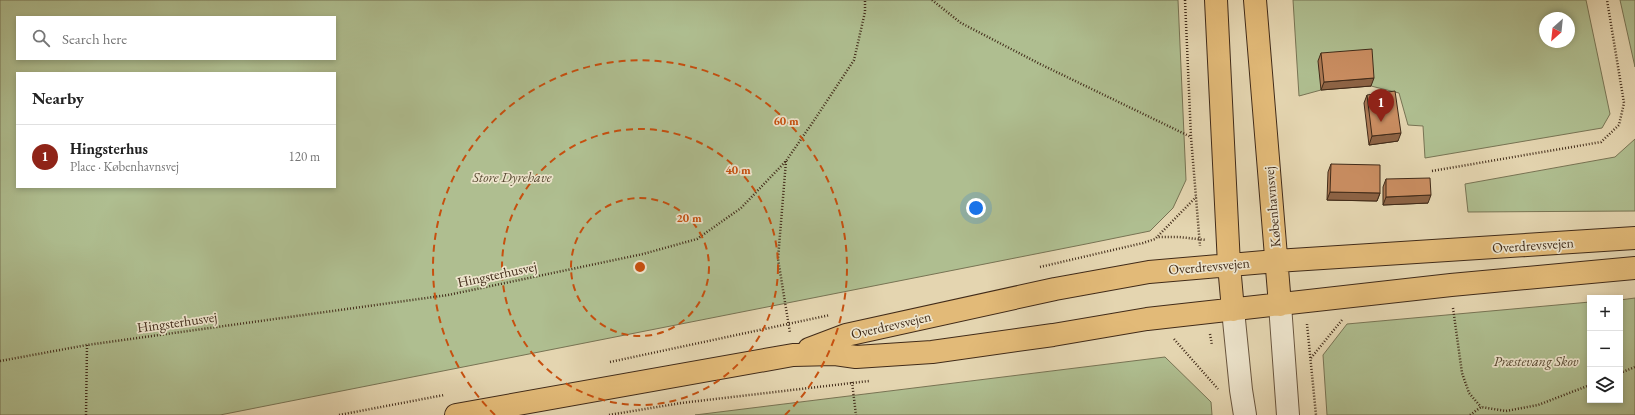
<!DOCTYPE html>
<html lang="en">
<head>
<meta charset="utf-8">
<style>
	body { margin:0; font-family:"EB Garamond",serif; background:#f6f6f6; color:#222 }
	.controls { position:absolute; right:12px; bottom:12px; display:grid; overflow:hidden; border-radius:0px; box-shadow:0 2px 6px #0003 }
	.controls button { width:36px; height:36px; display:grid; place-items:center; padding:0; border:0; border-bottom:1px solid #e0e0e0; background:#fff; color:#222; font:20px sans-serif }
	.compass { position:absolute; left:1539px; top:12px; width:36px; height:36px; border-radius:50%; background:#fff; box-shadow:0 2px 6px #0003; rotate:207deg }
	.you { position:absolute; left:976px; top:208px; width:14px; height:14px; margin:-10px; border:3px solid #fff; border-radius:50%; background:#1a73e8; box-shadow:0 0 0 6px #1a73e833 }
	.badge { display:grid; place-items:center; width:26px; height:26px; border-radius:50%; background:#8f2418; color:#fff; font-size:13px; font-weight:700 }
	.pin { position:absolute; translate:-50% -33px; filter:drop-shadow(0 1px 2px #0008) }
	.pin::after { content:''; position:absolute; top:21px; width:14px; height:12px; background:inherit; clip-path:polygon(0 0,100% 0,50% 100%) }
	.list { margin:0; padding:0; list-style:none }
	h2 { display:flex; justify-content:space-between; align-items:center; height:52px; margin:0; padding:0 16px; font-size:17px }
	h2 small { font-size:13px; font-weight:400; color:#767676 }
	.list li { display:grid; grid-template-columns:26px 1fr auto; gap:12px; align-items:center; box-sizing:border-box; height:64px; padding:0 16px; border-top:1px solid #e0e0e0 }
	.list b { display:block; font-size:15px; white-space:nowrap }
	.list p { margin:0; font-size:13px; white-space:nowrap; color:#767676 }
	.list em { font-size:13px; font-style:normal; color:#767676 }
	.icon { flex:none; width:22px; height:22px; fill:none; stroke:currentColor; stroke-width:2; stroke-linecap:round; stroke-linejoin:round }
	.map { position:relative; flex:none; width:1635px; height:415px; overflow:hidden }
	.search { position:absolute; background:#fff; box-shadow:0 2px 6px #0003; left:16px; top:16px; width:320px; height:44px; display:flex; align-items:center; gap:10px; box-sizing:border-box; padding:0 14px; border-radius:0px; color:#767676; font-size:15px }
	.panel { position:absolute; background:#fff; box-shadow:0 2px 6px #0003; left:16px; top:72px; width:320px; height:116px; border-radius:0px }
	.map>svg:first-child { display:block }
	.green { fill:#afbe90; stroke:#787454; fill-rule:evenodd }
	.lines { fill:none; stroke-linecap:round; stroke-linejoin:round }
	.minor-casing { stroke:#6a563f; stroke-width:24 }
	.major-casing { stroke:#412b19; stroke-width:24 }
	.path { stroke:#412b19; stroke-width:2.5; stroke-dasharray:1 2; stroke-linecap:butt }
	.minor { stroke:#ede4cc; stroke-width:22 }
	.major { stroke:#e2ba78; stroke-width:22 }
	.wall { fill:#ad7953; stroke:#412b19 }
	.shaded-wall { fill:#8d6344; stroke:#412b19 }
	.building { fill:#c98d61; stroke:#412b19 }
	.ring { fill:none; stroke:#c7500f; stroke-width:2; stroke-dasharray:7 5 }
	.labels { text-anchor:middle; stroke-width:3.5; stroke-linejoin:round; paint-order:stroke }
	.park-label { font-size:14px; font-style:italic; fill:#574831; stroke:#ede4cc }
	.street-label { font-size:14px; fill:#412b19; stroke:#ede4cc }
	.centre { fill:#c7500f; stroke:#ede4cc; stroke-width:2 }
	.ring-label { font-size:12px; text-anchor:middle; font-weight:bold; fill:#c7500f; stroke:#ede4cc; stroke-width:3.5; stroke-linejoin:round; paint-order:stroke }
</style>
</head>
<body>
<div class="map">
<svg width="1635" height="415" viewBox="0 0 1635 415">
	<rect width="100%" height="100%" fill="#e4d5b0"/>
	<filter id="stains"><feTurbulence type="fractalNoise" baseFrequency=".005" numOctaves="4"/><feColorMatrix values="0 0 0 0 .2 0 0 0 0 .09 0 0 0 0 .02 0 0 0 .5 -.17"/></filter>
	<radialGradient id="worn" r=".72"><stop offset=".6" stop-color="#630" stop-opacity="0"/><stop offset="1" stop-color="#630" stop-opacity=".3"/></radialGradient>
	<path class="green" d="M0 0H1178L1186 180 1173 208 1150 231 1086 244 220 415H0ZM17 17H335V59H17ZM17 73H335V187H17Z
		M1293 0H1586L1610 114 1602 128 1425 158 1423 126 1408 125 1399 93 1371 86 1369 57 1321 90 1299 96ZM1545 18H1569V42H1545Z
		M1620 0H1635V67Z
		M1635 139V211L1468 212 1465 184 1615 157Z
		M1635 298V415H1327L1323 355 1347 324 1590 302V400H1620V300Z
		M1165 357 1211 402 1212 415H695Z"/>
	<g class="lines">
		<defs>
			<path id="minor" d="M1280 305 1288 415
				M1233 310 1241 390 1245 415"/>
			<path id="major" d="M1216 0 1229 265 1233 310
				M1255 0 1280 305
				M809 349 846 335 1055 289 1149 272 1276 261 1635 238
				M456 415 793 355 835 354 856 357 932 352 1053 335 1147 319 1451 285 1635 268"/>
		</defs>
		<use href="#minor" class="minor-casing"/>
		<use href="#major" class="major-casing"/>
		<path class="path" d="M932 0 961 23 1040 64 1191 137
			M1185 0 1191 137 1200 246
			M786 161 778 259 790 333
			M1432 171 1601 142 1619 125 1624 103 1607 0
			M1158 236 1196 197
			M1040 267 1143 243 1155 239 1157 237H1179L1206 240
			M1453 308 1462 373 1469 393 1481 407
			M1307 324 1316 415
			M1210 334 1212 345
			M1174 339 1218 389
			M1311 358 1342 320
			M0 361 87 345 448 295 643 254 697 239 741 208 786 161 815 119 854 60 865 12V0
			M610 362 830 315
			M1620 373 1635 367
			M852 382 856 415
			M86 415 87 345
			M339 415 444 395
			M609 415 681 403 869 381
			M1470 415 1481 407 1506 411 1538 405 1590 385"/>
		<use href="#minor" class="minor"/>
		<use href="#major" class="major"/>
	</g>
	<path class="wall" d="M1321 53 1371 86 1321 90 1318 61Z
		M1367 95 1398 141 1369 145 1364 103Z
		M1331 164 1380 193 1377 201 1327 200 1328 172Z
		M1386 179 1428 203 1383 205V187Z"/>
	<path class="shaded-wall" d="M1374 78 1371 86 1321 90 1324 82Z
		M1401 133 1398 141 1369 145 1372 136Z
		M1330 192 1380 193 1377 201 1327 200Z
		M1431 195 1428 203 1383 205 1386 197Z"/>
	<path class="building" d="M1372 49 1374 78 1324 82 1321 53Z
		M1395 91 1401 133 1372 136 1367 95Z
		M1331 164 1380 165V193L1330 192Z
		M1430 178 1431 195 1386 197V179Z"/>
	<g class="ring">
		<circle cx="640" cy="267" r="69"/>
		<circle cx="640" cy="267" r="138"/>
		<path d="M495 415A207 207 0 1 1 785 415"/>
	</g>
	<g class="labels">
		<g class="park-label">
			<text x="512" y="182">Store Dyrehave</text>
			<text x="1536" y="366">Præstevang Skov</text>
		</g>
		<g class="street-label">
			<text transform="translate(1272 207) rotate(-95)" y="5">Københavnsvej</text>
			<text transform="translate(1533 245) rotate(-4)" y="5">Overdrevsvejen</text>
			<text transform="translate(1209 266) rotate(-5)" y="5">Overdrevsvejen</text>
			<text transform="translate(497 274) rotate(-12)" y="5">Hingsterhusvej</text>
			<text transform="translate(177 322) rotate(-8)" y="5">Hingsterhusvej</text>
			<text transform="translate(891 325) rotate(-13)" y="5">Overdrevsvejen</text>
		</g>
	</g>
	<circle cx="640" cy="267" r="6" class="centre"/>
	<g class="ring-label">
		<text x="786" y="125">60 m</text>
		<text x="738" y="174">40 m</text>
		<text x="689" y="222">20 m</text>
	</g>
	<rect width="100%" height="100%" filter="url(#stains)"/>
	<rect width="100%" height="100%" fill="url(#worn)"/>
</svg>
<div class="controls">
<button>+</button>
<button>−</button>
<button><svg class="icon" aria-label="layers" viewBox="0 0 24 24"><path d="M12 4l9 5-9 5-9-5zM3 14l9 5 9-5"/></svg></button>
</div>
<svg class="compass" viewBox="-18 -18 36 36"><path d="M0-13l5 13h-10z" fill="#e53935"/><path d="M0 13l5-13h-10z" fill="#767676"/></svg>
<div class="you"></div>
<div class="pin badge" style="left:1381px;top:122px">1</div>
<div class="search"><svg class="icon" aria-label="search" viewBox="0 0 24 24"><circle cx="10" cy="10" r="6"/><path d="M15 15l6 6"/></svg>Search here</div>
<section class="panel">
<h2>Nearby<small></small></h2>
<ul class="list">
<li><span class="badge">1</span><div><b>Hingsterhus</b><p>Place · Københavnsvej</p></div><em>120 m</em></li>
</ul>
</section>
</div>
</body>
</html>
